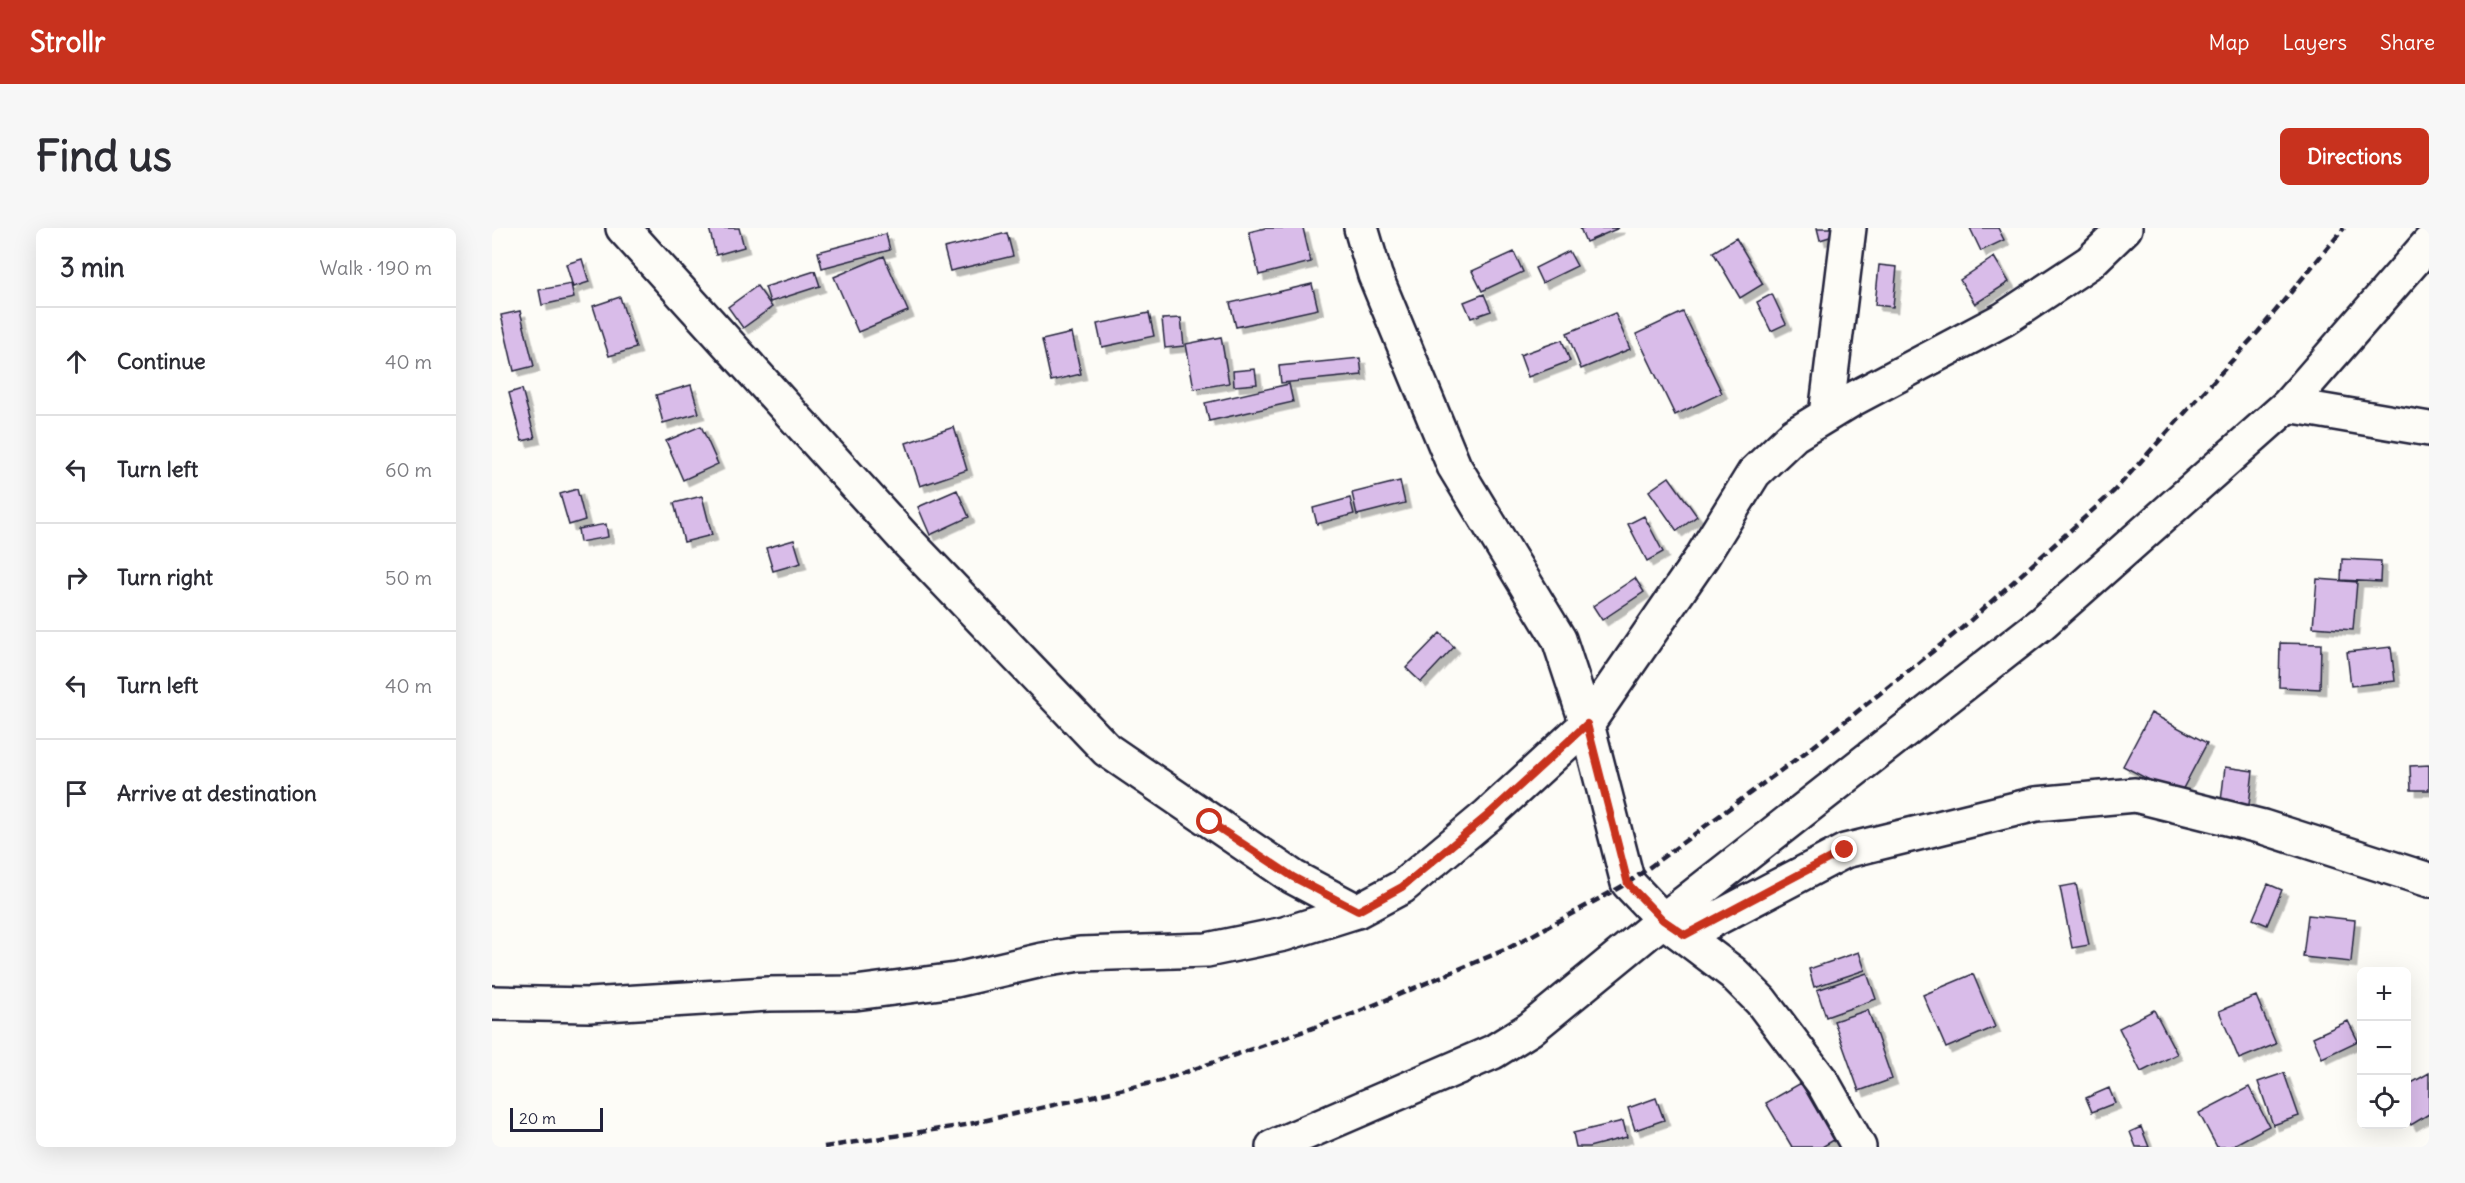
<!DOCTYPE html>
<html lang="en">
<head>
<meta charset="utf-8">
<style>
	body { margin:0; font-family:Delius,sans-serif; background:#f7f7f7; color:#2b2b33 }
	.controls { position:absolute; right:18px; bottom:18px; display:grid; overflow:hidden; border-radius:9px; box-shadow:0 6px 24px #0002 }
	.controls button { width:54px; height:54px; display:grid; place-items:center; padding:0; border:0; border-bottom:2px solid #e1e1e2; background:#fff; color:#2b2b33; font:30px sans-serif }
	.scale { position:absolute; left:18px; bottom:15px; width:93px; box-sizing:border-box; padding-left:6px; border:3px solid #22223b; border-top:0; font-size:16px; line-height:21px; white-space:nowrap; color:#22223b; -webkit-text-stroke:4px #fdfcf7; paint-order:stroke }
	.stop { position:absolute; width:18px; height:18px; margin:-14px; border:4px solid #c8321e; border-radius:50%; background:#fff }
	.stop.end { background:#c8321e; border-color:#fff; box-shadow:0 2px 6px #0008 }
	.list { margin:0; padding:0; list-style:none }
	h2 { display:flex; justify-content:space-between; align-items:center; height:78px; margin:0; padding:0 24px; font-size:26px }
	h2 small { font-size:20px; font-weight:400; color:#7c7c81 }
	.list li { display:grid; grid-template-columns:39px 1fr auto; gap:18px; align-items:center; box-sizing:border-box; height:108px; padding:0 24px; border-top:2px solid #e1e1e2 }
	.list b { display:block; font-size:22px; white-space:nowrap }
	.list em { font-size:20px; font-style:normal; color:#7c7c81 }
	.icon { flex:none; width:33px; height:33px; fill:none; stroke:currentColor; stroke-width:2; stroke-linecap:round; stroke-linejoin:round }
	.map { position:relative; flex:none; width:1937px; height:919px; overflow:hidden; border-radius:9px }
	header { display:flex; align-items:center; gap:36px; box-sizing:border-box; height:84px; padding:0 30px; background:#c8321e; color:#fff }
	header strong { font-size:28px }
	nav { display:flex; gap:33px; margin-inline-start:auto; font-size:21px }
	.intro { display:flex; align-items:center; justify-content:space-between; box-sizing:border-box; height:144px; padding:0 36px }
	h1 { margin:0; font-size:42px }
	.button { padding:15px 27px; border-radius:9px; background:#c8321e; color:#fff; font-size:21px; font-weight:700 }
	main { display:flex; gap:36px; padding:0 36px }
	aside { flex:1; background:#fff; border-radius:9px; box-shadow:0 6px 24px #0002 }
	.map>svg:first-child { display:block }
	.building { fill:#d9bce9; stroke:#22223b; stroke-width:1.5; filter:url(#shadow) }
	.lines { fill:none; stroke-linecap:round; stroke-linejoin:round }
	.minor-casing { stroke:#22223b; stroke-width:38 }
	.minor { stroke:#fdfcf7; stroke-width:33 }
	.rail { stroke:#22223b; stroke-width:4.5; stroke-dasharray:9 4.5; stroke-linecap:butt }
	.route { stroke:#c8321e; stroke-width:8 }
</style>
</head>
<body>
<header>
<strong>Strollr</strong>
<nav><a>Map</a><a>Layers</a><a>Share</a></nav>
</header>
<div class="intro"><h1>Find us</h1><a class="button">Directions</a></div>
<main>
<aside>
<h2>3 min<small>Walk · 190 m</small></h2>
<ul class="list">
<li><svg class="icon" aria-label="ahead" viewBox="0 0 24 24"><path d="M12 20V5M6 11l6-6 6 6"/></svg><div><b>Continue</b></div><em>40 m</em></li>
<li><svg class="icon" aria-label="left" viewBox="0 0 24 24"><path d="M17 20v-9H6M10 6l-5 5 5 5"/></svg><div><b>Turn left</b></div><em>60 m</em></li>
<li><svg class="icon" aria-label="right" viewBox="0 0 24 24"><path d="M7 20v-9h11M14 6l5 5-5 5"/></svg><div><b>Turn right</b></div><em>50 m</em></li>
<li><svg class="icon" aria-label="left" viewBox="0 0 24 24"><path d="M17 20v-9H6M10 6l-5 5 5 5"/></svg><div><b>Turn left</b></div><em>40 m</em></li>
<li><svg class="icon" aria-label="arrive" viewBox="0 0 24 24"><path d="M6 21V4h12l-3 4 3 4H6"/></svg><div><b>Arrive at destination</b></div></li>
</ul>
</aside>
<div class="map">
<svg width="1937" height="919" viewBox="0 0 1937 919">
	<defs>
		<filter id="shadow"><feDropShadow dx="5.5" dy="5.5" stdDeviation="0" flood-color="#0004"/></filter>
	</defs>
	<rect width="100%" height="100%" fill="#fdfcf7"/>
	<filter id="ink" filterUnits="userSpaceOnUse"><feTurbulence type="fractalNoise" baseFrequency=".0167" numOctaves="2"/><feDisplacementMap in="SourceGraphic" scale="12" xChannelSelector="R" yChannelSelector="G"/><feConvolveMatrix kernelMatrix="1 2 1 2 8 2 1 2 1" color-interpolation-filters="sRGB"/></filter>
	<g filter="url(#ink)">
		<path class="building" d="M217 0H247L252 19 224 27Z
			M773 0H811L819 34 767 47 757 4Z
			M1088 0H1127L1094 14Z
			M1325 0H1342L1344 7 1328 12Z
			M1478 0H1506L1512 12 1489 23Z
			M515 5 521 28 458 43 452 20Z
			M394 6 398 22 330 40 326 24Z
			M1244 10 1271 56 1248 70 1221 24Z
			M1077 23 1085 38 1050 55 1043 40Z
			M1022 24 1031 44 990 63 980 43Z
			M392 28 416 83 366 104 342 49Z
			M1502 29 1517 54 1483 76 1468 52Z
			M90 31 97 54 81 59 74 36Z
			M1387 37 1405 39 1401 79 1383 77Z
			M323 43 328 58 278 74 273 59Z
			M79 56 82 70 50 77 47 62Z
			M820 56 826 81 744 99 738 75Z
			M265 58 280 79 251 100 236 79Z
			M992 66 999 83 979 90 972 74Z
			M1280 66 1294 96 1279 103 1265 74Z
			M128 69 144 120 117 128 101 78Z
			M28 83 42 138 22 143 9 87Z
			M1191 84 1230 165 1183 187 1144 106Z
			M657 85 662 108 610 119 605 96Z
			M1123 85 1138 121 1089 141 1075 105Z
			M689 90 692 118 673 120 670 91Z
			M580 105 589 146 559 153 550 112Z
			M729 109 737 155 702 161 694 116Z
			M1070 112 1078 133 1036 149 1028 127Z
			M868 130 870 147 789 155 787 138Z
			M763 141 765 156 742 158 741 143Z
			M797 156 801 174 717 193 713 175Z
			M199 157 207 185 171 195 164 167Z
			M30 161 43 210 30 213 17 165Z
			M209 198 226 236 191 252 174 213Z
			M462 199 475 242 428 258 414 215Z
			M1177 249 1205 288 1185 303 1157 263Z
			M908 253 913 275 865 287 860 265Z
			M85 261 93 292 77 297 68 266Z
			M465 262 477 289 438 307 426 279Z
			M210 268 220 307 192 314 182 275Z
			M858 270 862 286 825 296 821 280Z
			M1152 288 1171 324 1155 333 1136 296Z
			M114 296 116 309 88 314 86 301Z
			M302 312 309 335 281 343 274 320Z
			M1850 331 1889 333 1888 354 1849 352Z
			M1143 350 1152 364 1110 392 1101 378Z
			M1825 351 1865 354 1861 402 1821 399Z
			M948 405 962 419 929 454 914 440Z
			M1788 415 1829 416 1828 461 1787 459Z
			M1899 419 1903 453 1859 458 1855 424Z
			M1659 485 1715 515 1687 568 1631 538Z
			M1937 537V562H1919L1918 538Z
			M1733 539 1761 543 1756 585 1728 582Z
			M1584 656 1597 717 1580 720 1568 659Z
			M1776 656 1790 662 1775 697 1761 691Z
			M1816 687 1863 692 1859 734 1811 729Z
			M1367 724 1373 742 1322 759 1317 741Z
			M1375 745 1384 771 1334 789 1325 762Z
			M1481 746 1503 799 1454 820 1431 767Z
			M1764 768 1784 816 1747 831 1727 783Z
			M1376 782 1400 851 1367 863 1342 793Z
			M1662 782 1685 826 1649 844 1627 800Z
			M1856 793 1866 813 1830 830 1821 809Z
			M1792 845 1807 888 1781 897 1766 854Z
			M1937 845V886L1919 897 1914 888V858Z
			M1309 855 1342 912 1330 919H1300L1274 875Z
			M1757 859 1777 898 1738 919H1725L1707 885Z
			M1617 860 1623 875 1600 884 1594 870Z
			M1164 870 1172 892 1143 902 1136 880Z
			M1131 893 1135 909 1097 919H1084L1081 905Z
			M1649 899 1657 919H1644L1638 904Z"/>
		<g class="lines">
			<defs>
				<path id="minor" d="M131 0 415 313 615 522 801 649 865 683
					M869 0 883 47 962 238 1067 411 1095 496 1136 655 1171 692 1241 745 1269 773 1331 855 1367 919
					M1796 177 1937 201
					M1334 187 1357 0
					M1193 707 1353 623 1544 576 1643 567 1771 599 1937 652
					M0 775 97 777 276 766 363 765 464 752 550 732 588 726 715 722 792 706 865 683 910 659 996 587 1095 496 1210 329 1262 245 1302 207 1361 171 1512 91 1598 34 1633 0
					M781 919 1001 824 1038 801 1171 692 1550 395 1796 177 1937 15"/>
			</defs>
			<use href="#minor" class="minor-casing"/>
			<use href="#minor" class="minor"/>
			<path class="rail" d="M332 919 473 897 668 853 861 786 1015 721 1136 655 1322 518 1470 400 1622 263 1766 104 1852 0"/>
		</g>
	</g>
	<g class="lines" filter="url(#ink)">
		<path class="route" d="M718 594 801 649 866 683 910 659 996 587 1095 496 1136 656 1171 692 1193 707 1353 622"/>
	</g>
</svg>
<div class="controls">
<button>+</button>
<button>−</button>
<button><svg class="icon" aria-label="locate" viewBox="0 0 24 24"><circle cx="12" cy="12" r="6"/><path d="M12 2v4M12 18v4M2 12h4M18 12h4"/></svg></button>
</div>
<div class="scale">20 m</div>
<div class="stop" style="left:718px;top:594px"></div>
<div class="stop end" style="left:1353px;top:622px"></div>
</div>
</main>
</body>
</html>
